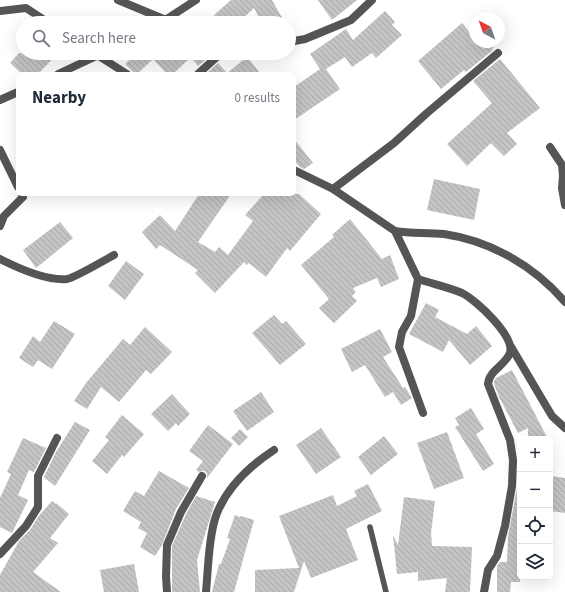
<!DOCTYPE html>
<html lang="en">
<head>
<meta charset="utf-8">
<style>
	body { margin:0; font-family:"Source Sans 3",sans-serif; background:#f2f2f3; color:#1f2937 }
	.controls { position:absolute; right:12px; bottom:12px; display:grid; overflow:hidden; border-radius:6px; box-shadow:0 4px 16px #0002 }
	.controls button { width:36px; height:36px; display:grid; place-items:center; padding:0; border:0; border-bottom:1px solid #e0e1e3; background:#fff; color:#1f2937; font:20px sans-serif }
	.compass { position:absolute; left:469px; top:12px; width:36px; height:36px; border-radius:50%; background:#fff; box-shadow:0 4px 16px #0002; rotate:319deg }
	.list { margin:0; padding:0; list-style:none }
	h2 { display:flex; justify-content:space-between; align-items:center; height:52px; margin:0; padding:0 16px; font-size:17px }
	h2 small { font-size:13px; font-weight:400; color:#747a83 }
	.icon { flex:none; width:22px; height:22px; fill:none; stroke:currentColor; stroke-width:2; stroke-linecap:round; stroke-linejoin:round }
	.map { position:relative; flex:none; width:565px; height:592px; overflow:hidden }
	.search { position:absolute; background:#fff; box-shadow:0 4px 16px #0002; left:16px; top:16px; width:280px; height:44px; display:flex; align-items:center; gap:10px; box-sizing:border-box; padding:0 14px; border-radius:22px; color:#747a83; font-size:15px }
	.panel { position:absolute; background:#fff; box-shadow:0 4px 16px #0002; left:16px; top:72px; width:280px; height:124px; border-radius:6px }
	.map>svg:first-child { display:block }
	.building { fill:url(#building-back-hatch) }
	.lines { fill:none; stroke-linecap:round; stroke-linejoin:round }
	.service { stroke:#555; stroke-width:5.5 }
	.minor { stroke:#555; stroke-width:8 }
</style>
</head>
<body>
<div class="map">
<svg width="565" height="592" viewBox="0 0 565 592">
	<defs>
		<pattern id="building-back-hatch" width="6" height="6" patternUnits="userSpaceOnUse"><rect width="6" height="6" fill="#c4c4c4"/><path d="M-1 5l2 2M0 0l6 6M5-1l2 2" fill="none" stroke="#a7a7a7"/></pattern>
	</defs>
	<rect width="100%" height="100%" fill="#fff"/>
	<path class="building" d="M231 0H272L285 23H262L254 8 238 23H221L214 15Z
		M318 0H357L332 20Z
		M385 11 395 22 392 25 402 35 376 58 372 53 352 67 345 57 326 69 340 89 294 120V87L320 69 310 54 346 29 353 40Z
		M462 23 475 39V42H500L492 49 493 50 466 72 464 70 441 89 418 61Z
		M19 53H58L38 74H22L10 63Z
		M137 53H210L211 55 198 66 191 57 173 74H167L153 59 137 74H135L125 64Z
		M247 57 261 74H206L218 63 227 73Z
		M500 59 540 108 507 133 517 144 504 156 491 143 467 166 447 144 492 103 473 81Z
		M294 139 313 163 304 169 300 167 294 160Z
		M434 179 480 189 474 220 427 210Z
		M199 194H231L198 242 215 252 219 247 228 255 253 221 245 215 264 194H299L321 214 290 251 287 248 266 277 249 263 247 265 244 262 215 293 195 273 198 270 160 245 156 249 142 232 160 215 175 231Z
		M350 219 382 259 390 255 399 279 381 287 377 278 353 288 356 292 352 296 357 301 334 323 319 308 329 299 301 265 334 237 332 235Z
		M60 222 73 238 36 268 23 250Z
		M126 261 144 274 125 300 108 286Z
		M426 303 439 310 435 317 467 334 476 326 492 346 470 365 449 340 443 352 409 334Z
		M274 315 282 324 286 321 306 344 280 365 252 333Z
		M54 321 75 334 52 369 38 360 33 367 19 358 33 336 40 342Z
		M145 327 172 352 151 374 146 370 119 402 101 387 87 409 74 401 86 383 123 339 130 345Z
		M380 329 392 352 383 357 403 388 405 387 412 398 401 405 393 392 385 397 365 365 352 372 341 349Z
		M512 370 548 439H528V428L518 433 499 397 494 384V381L496 378Z
		M261 392 274 412 247 431 233 411Z
		M172 394 190 414 178 426 176 423 168 431 151 414Z
		M471 408 484 429 476 434 494 464 483 471 455 427 459 425 455 418Z
		M122 415 144 434 124 457 122 455 107 474 92 461 109 440 105 437Z
		M75 422 90 430 55 486 44 477 56 452Z
		M208 425 233 444 207 478V474L205 471H202L199 472 196 470 203 461 189 451Z
		M321 428 341 457 316 474 296 445Z
		M240 429 248 437 239 446 231 438Z
		M447 432 464 478 434 489 417 443Z
		M384 436 398 454 371 475 358 457Z
		M23 438 46 448 34 472 29 470 18 495 28 500 12 533 0 527V498L11 474 7 472Z
		M159 471 189 488 176 509 162 545 155 556 140 547 147 533 138 528 141 522 123 511 135 491 144 496Z
		M550 476 565 478V513L550 511Z
		M368 484 382 511 346 529 358 560 311 578 304 561 294 592H255V570L299 568 279 516 333 495 337 506 357 496 354 491Z
		M517 489H520V582H511L510 592H497V566L500 562H507L508 536Z
		M196 496 215 502 197 560 200 592H172V546L186 514Z
		M404 497 435 501 431 533 432 546 472 547 470 592H445L447 578 418 581V572L397 574 393 535 398 545Z
		M52 501 56 504V503L69 514 50 538 58 543 33 572 61 592H0V575L19 541 30 530 38 517Z
		M235 515 240 517 241 516 254 520 234 592H212L219 564H221L230 539 227 538Z
		M134 564 139 592H104L100 570Z"/>
	<g class="lines">
		<path class="service" d="M370 527 386 592"/>
		<path class="minor" d="M118 0 166 20
			M0 11 26 8 49 23
			M162 22 196 0
			M289 42 305 39 351 20 372 0
			M94 53 127 74
			M58 74 103 53
			M198 74 221 53
			M0 100 18 92
			M550 147 562 165 563 176 562 188 565 205
			M0 150 18 187
			M294 170 333 189 395 231 418 279 411 316 402 332 399 347 423 413
			M333 189 394 143 427 113 498 53
			M0 226 4 216 23 197 22 194
			M395 231C411 234 427 232 444 234 491 241 534 266 565 302
			M0 259 2 260C20 269 47 281 67 279 74 278 105 260 114 255
			M418 279C433 284 448 287 462 293 476 300 515 336 510 353 505 366 489 370 488 384L510 440 513 460 512 486 505 526 497 556 488 570 484 592
			M510 345 552 416 565 428
			M0 554 26 526 38 507V476L57 438
			M167 592 166 576 167 545 181 512 202 476
			M206 592C208 570 209 533 217 513 228 486 251 465 274 450"/>
	</g>
</svg>
<div class="controls">
<button>+</button>
<button>−</button>
<button><svg class="icon" aria-label="locate" viewBox="0 0 24 24"><circle cx="12" cy="12" r="6"/><path d="M12 2v4M12 18v4M2 12h4M18 12h4"/></svg></button>
<button><svg class="icon" aria-label="layers" viewBox="0 0 24 24"><path d="M12 4l9 5-9 5-9-5zM3 14l9 5 9-5"/></svg></button>
</div>
<svg class="compass" viewBox="-18 -18 36 36"><path d="M0-13l5 13h-10z" fill="#e53935"/><path d="M0 13l5-13h-10z" fill="#747a83"/></svg>
<div class="search"><svg class="icon" aria-label="search" viewBox="0 0 24 24"><circle cx="10" cy="10" r="6"/><path d="M15 15l6 6"/></svg>Search here</div>
<section class="panel">
<h2>Nearby<small>0 results</small></h2>
<ul class="list">
</ul>
</section>
</div>
</body>
</html>
